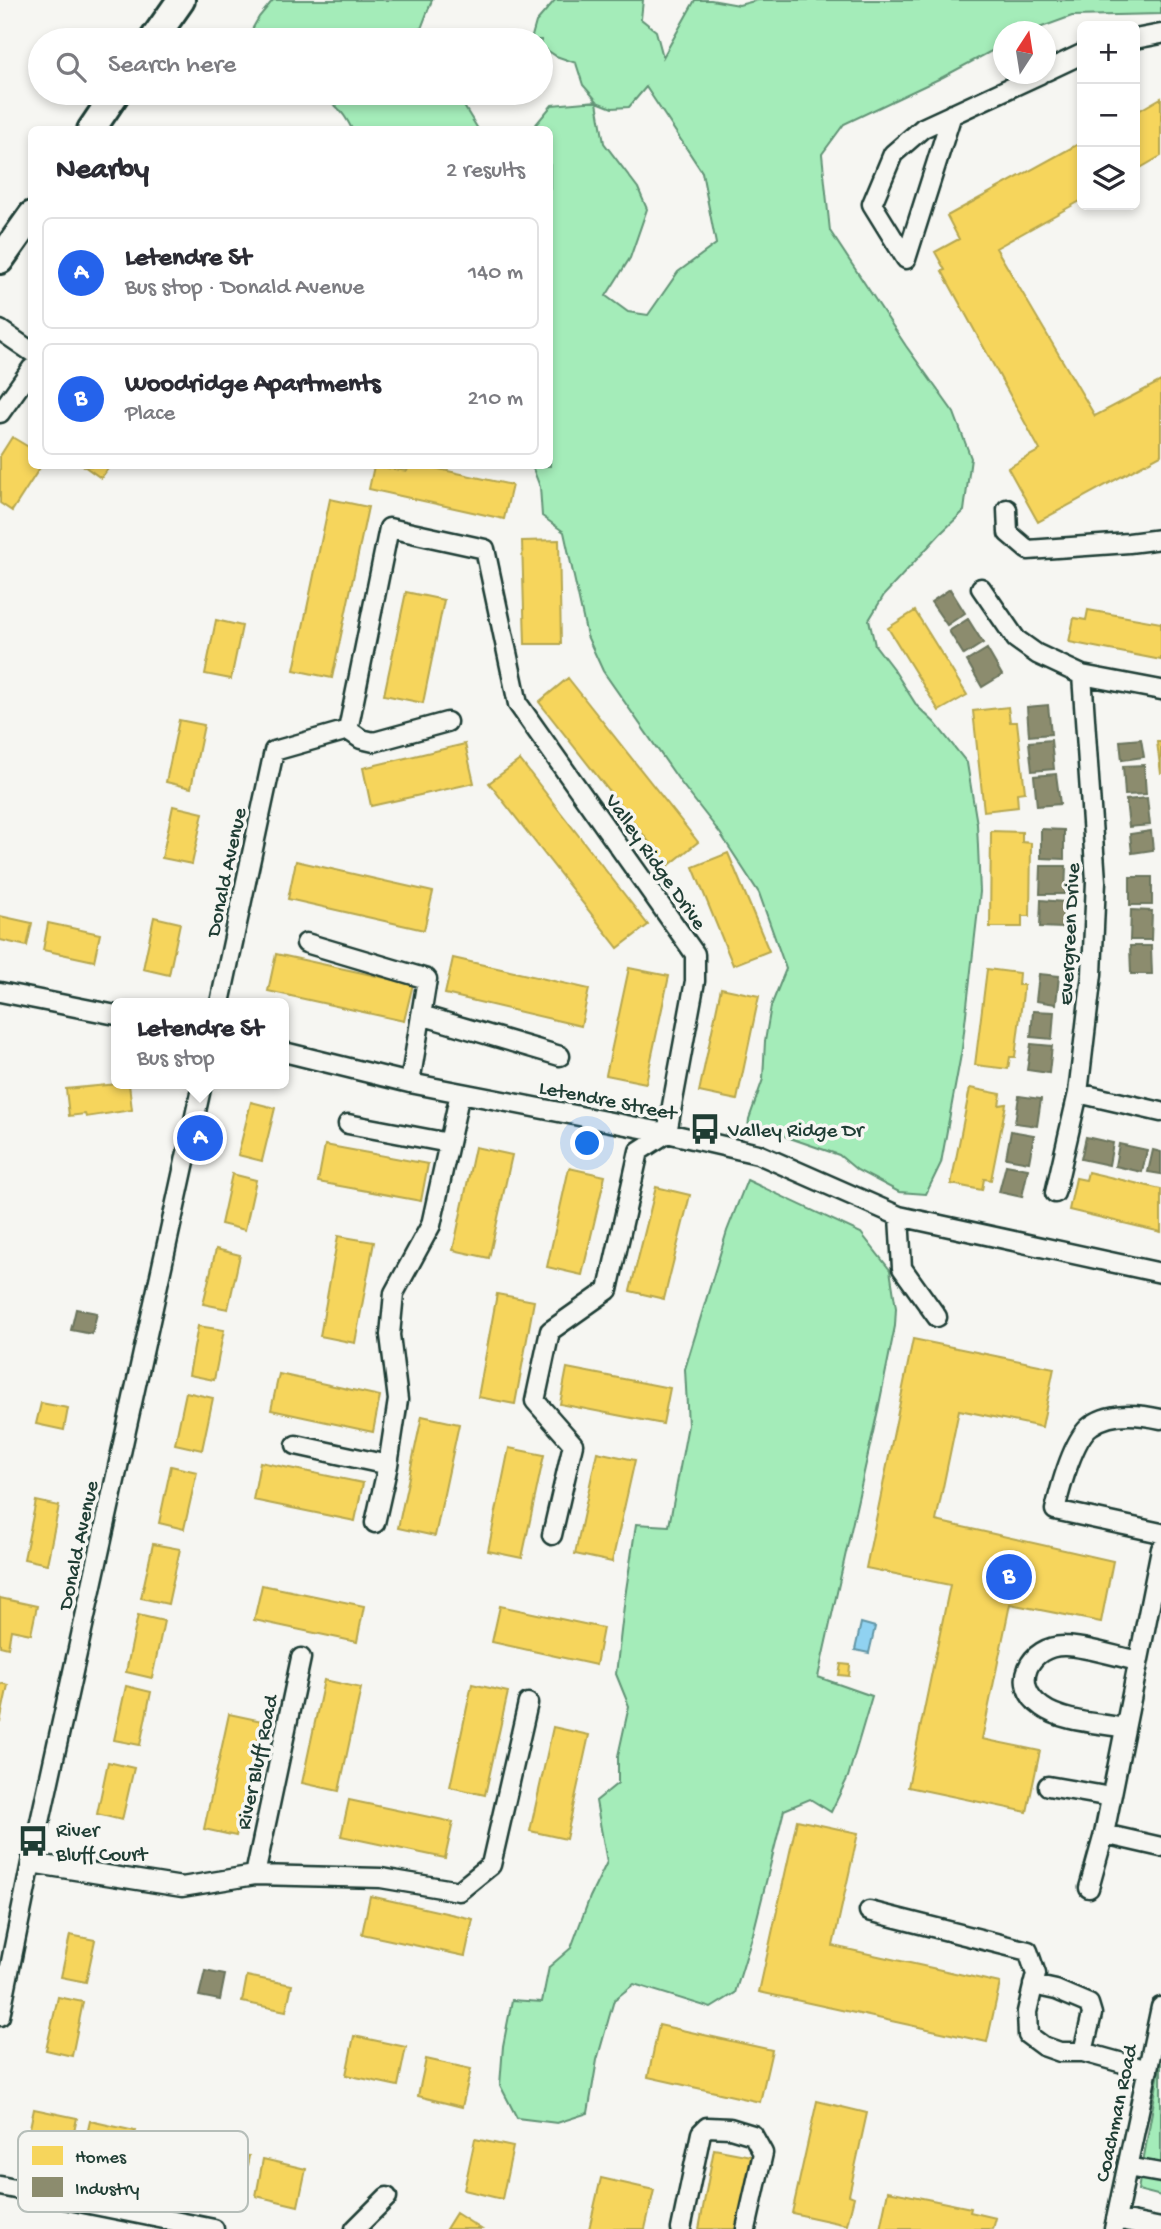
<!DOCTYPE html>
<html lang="en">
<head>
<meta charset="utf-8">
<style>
	body { margin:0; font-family:"Gochi Hand",sans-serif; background:#f7f7f7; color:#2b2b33 }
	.controls { position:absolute; right:21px; top:21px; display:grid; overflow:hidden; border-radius:10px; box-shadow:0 4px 10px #0003 }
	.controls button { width:63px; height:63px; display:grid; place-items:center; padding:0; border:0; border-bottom:2px solid #e1e1e2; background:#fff; color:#2b2b33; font:35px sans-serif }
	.compass { position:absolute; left:993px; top:21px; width:63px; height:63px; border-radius:50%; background:#fff; box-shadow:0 4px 10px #0003; rotate:12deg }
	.you { position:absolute; left:588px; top:1144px; width:24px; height:24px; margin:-18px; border:5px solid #fff; border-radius:50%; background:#1a73e8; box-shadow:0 0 0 10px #1a73e833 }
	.badge { display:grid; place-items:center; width:46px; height:46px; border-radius:50%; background:#2563eb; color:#fff; font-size:23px; font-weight:700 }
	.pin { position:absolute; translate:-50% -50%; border:4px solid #fff; box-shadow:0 2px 7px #0006 }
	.popup { position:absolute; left:111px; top:998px; width:178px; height:91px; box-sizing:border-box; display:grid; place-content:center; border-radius:10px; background:#fff; filter:drop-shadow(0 2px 5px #0005); font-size:23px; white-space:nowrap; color:#7c7c81 }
	.popup b { font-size:26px; color:#2b2b33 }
	.popup::after { content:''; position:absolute; left:50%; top:100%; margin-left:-14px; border:14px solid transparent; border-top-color:#fff }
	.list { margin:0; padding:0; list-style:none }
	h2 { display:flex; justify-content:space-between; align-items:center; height:91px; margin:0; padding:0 28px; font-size:30px }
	h2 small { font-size:23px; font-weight:400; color:#7c7c81 }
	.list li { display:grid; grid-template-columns:46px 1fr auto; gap:21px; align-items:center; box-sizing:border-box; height:112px; margin:0 14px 14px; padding:0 14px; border:2px solid #e1e1e2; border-radius:10px }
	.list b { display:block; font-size:26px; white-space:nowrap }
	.list p { margin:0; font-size:23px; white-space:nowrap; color:#7c7c81 }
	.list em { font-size:23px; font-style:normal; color:#7c7c81 }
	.icon { flex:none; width:38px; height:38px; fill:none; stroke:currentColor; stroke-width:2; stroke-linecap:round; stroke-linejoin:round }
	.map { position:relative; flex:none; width:1161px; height:2229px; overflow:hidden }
	.search { position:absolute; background:#fff; box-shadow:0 4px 10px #0003; left:28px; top:28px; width:525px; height:77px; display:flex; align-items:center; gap:18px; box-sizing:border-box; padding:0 24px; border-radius:38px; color:#7c7c81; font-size:26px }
	.panel { position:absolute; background:#fff; box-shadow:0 4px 10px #0003; left:28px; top:126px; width:525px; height:343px; border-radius:10px }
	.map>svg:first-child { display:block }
	.green { fill:#a4ecb9; stroke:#629476; stroke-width:2; fill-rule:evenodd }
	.water { fill:#90d2f1; stroke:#6396a5; stroke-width:2 }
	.homes { fill:#f6d55c; stroke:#b6a750; stroke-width:2 }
	.industry { fill:#8c8c6e; stroke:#6b745d; stroke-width:2 }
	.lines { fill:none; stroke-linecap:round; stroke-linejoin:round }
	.minor-casing { stroke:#1f3d34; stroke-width:23 }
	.highway-casing { stroke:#1f3d34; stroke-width:32 }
	.minor { stroke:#f6f6f2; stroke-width:18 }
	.highway { stroke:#f6f6f2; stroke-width:26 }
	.labels { text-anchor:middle; stroke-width:7; stroke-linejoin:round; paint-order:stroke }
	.street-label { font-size:21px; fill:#1f3d34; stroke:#f6f6f2 }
	.poi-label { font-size:21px; fill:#1f3d34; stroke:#f6f6f2; text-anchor:start }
	.key { fill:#f6f6f2; stroke:#b6beb9; stroke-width:2 }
	.key-label { font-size:19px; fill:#1f3d34 }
</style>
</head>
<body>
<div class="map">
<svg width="1161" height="2229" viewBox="0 0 1161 2229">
	<rect width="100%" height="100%" fill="#f6f6f2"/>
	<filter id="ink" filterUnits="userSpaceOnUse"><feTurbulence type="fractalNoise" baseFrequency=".0143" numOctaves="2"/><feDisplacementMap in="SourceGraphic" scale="14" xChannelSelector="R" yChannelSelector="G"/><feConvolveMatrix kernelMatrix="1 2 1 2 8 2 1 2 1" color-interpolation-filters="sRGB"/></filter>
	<g filter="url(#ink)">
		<path class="green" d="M273 0H432L419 34 421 40H246L259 17Z
			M555 0H643L641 19 656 31 663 57 695 0H711L739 5 758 0H1161V14L1072 16 1031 31 1004 32 1003 45 943 77 844 124 822 154 830 231 906 346 954 413 971 458 964 511 940 534 884 595 869 620 875 645 894 670 917 706 935 723 967 763 977 824 980 892 962 1049 941 1163 926 1194 899 1192 857 1170 839 1155 781 1135 748 1128 749 1119 763 1079 765 1041 771 1006 786 969 759 893 720 833 681 783 603 671 587 636 564 532 542 516 540 487 532 466H550V130L532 129 552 105 597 101 583 85 576 63 556 56 541 46V40H531L536 22ZM646 87 702 172 716 244 678 272 648 315 628 312 606 296 630 258 647 209 638 188 604 143 597 102 612 108 629 107Z
			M313 93H456L478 129H352C342 109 333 101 313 93Z
			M747 1180 861 1233 890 1270 896 1308 895 1326 878 1410 818 1677 872 1696 848 1777 831 1812 810 1799 784 1810 753 1934 735 1993 711 2008 634 1984 614 2000 597 2060 588 2113 557 2123 517 2118 500 2085 503 2046 512 2000 542 2002 549 1967 571 1948 590 1897 607 1862 596 1801 618 1783V1756L629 1706 616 1674 625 1597 636 1524 669 1526 688 1425 685 1369 727 1231Z
			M1161 2061V2196L1138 2190Z"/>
		<path class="water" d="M861 1623 875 1627 869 1653 855 1650Z"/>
		<path class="homes" d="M1161 98V156L1135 171V113Z
			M1082 142V200L996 248 1095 416 1161 381V455L1038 522 1008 468 1040 450 942 271 945 270 935 252 959 239 947 216Z
			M12 437 32 449V466H41L12 511 0 503V456Z
			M84 466H110L101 478Z
			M374 466 407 471 409 466H425L512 485 504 519 369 489Z
			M330 499 368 507 332 678 294 670Z
			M559 540 561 644H525L522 541Z
			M406 592 444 600 423 703 384 695Z
			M1088 610 1161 623V660L1069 642 1074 618 1086 620Z
			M915 611 967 695 939 711 888 628Z
			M216 620 242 626 231 679 205 674Z
			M568 678 698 842 668 866 539 702Z
			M1008 707 1010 722H1017L1025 792 1017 793 1018 807 984 811 973 711Z
			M179 720 204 725 191 788 166 782Z
			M1157 742H1161V774Z
			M465 744 474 783 371 806 363 768Z
			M520 760 648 925 618 948 489 783Z
			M173 806 203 813 192 864 162 858Z
			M991 831 1022 832V842L1031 843 1030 916H1022V927H990Z
			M728 853 769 951 733 965 693 867Z
			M296 861 433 892 424 930 288 899Z
			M0 916 32 923 27 946 0 940Z
			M154 917 180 923 169 975 143 969Z
			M48 923 100 934 94 961 43 950Z
			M276 954 413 984 404 1021 268 991Z
			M453 958 589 989 581 1026 445 994Z
			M629 968 669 976 646 1083 606 1075Z
			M987 969 1019 973 1018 985H1024L1015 1057H1010L1008 1069 975 1065Z
			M721 988 759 996 737 1100 699 1092Z
			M118 1084H129L132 1110 86 1117 85 1114 69 1116 66 1089Z
			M970 1088 1001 1094 999 1105 1006 1104 991 1180 984 1179 982 1190 951 1184Z
			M251 1102 275 1108 262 1161 238 1155Z
			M325 1145 428 1164 421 1201 318 1182Z
			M475 1147 512 1155 489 1258 453 1250Z
			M569 1168 605 1176 582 1275 547 1267Z
			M1088 1172 1161 1189V1232L1069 1210 1076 1178 1086 1180Z
			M232 1174 256 1180 245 1230 221 1224Z
			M656 1187 690 1195 664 1299 630 1291Z
			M338 1236 374 1242 355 1343 320 1336Z
			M216 1249 240 1255 228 1309 203 1304Z
			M497 1294 534 1301 515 1404 478 1397Z
			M198 1326 224 1330 214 1380 189 1375Z
			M913 1339 1054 1368 1042 1427 959 1410 936 1521 1113 1561 1101 1622 1010 1604 982 1739 1040 1751 1027 1812 908 1787 950 1585 866 1568Z
			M567 1368 670 1388 663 1424 560 1404Z
			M279 1374 380 1396 373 1432 271 1410Z
			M186 1392 213 1398 202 1450 175 1444Z
			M41 1403 68 1408 64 1430 36 1424Z
			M422 1416 459 1424 435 1536 398 1528Z
			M509 1448 544 1455 522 1558 488 1551Z
			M597 1452 635 1460 612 1562 575 1554Z
			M260 1462 363 1483 355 1521 253 1500Z
			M171 1466 197 1472 184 1529 159 1523Z
			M36 1501 59 1506 47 1564 24 1559Z
			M153 1544 180 1549 168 1604 141 1598Z
			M262 1585 364 1606 357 1642 254 1620Z
			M0 1598 37 1606 31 1634 11 1630 8 1648 0 1646Z
			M500 1606 603 1628 596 1665 492 1642Z
			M138 1615 164 1621 152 1678 126 1672Z
			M841 1664 850 1665 849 1676 839 1675Z
			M324 1680 361 1688 339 1791 302 1783Z
			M0 1683 8 1685 0 1722Z
			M472 1684 508 1692 485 1795 450 1787Z
			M126 1686 151 1692 140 1745 114 1740Z
			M229 1714 262 1721 236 1836 204 1829Z
			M553 1727 589 1735 566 1839 530 1831Z
			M108 1762 134 1768 122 1820 97 1814Z
			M349 1800 453 1822 445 1858 341 1836Z
			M797 1820 858 1833 833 1946 1000 1983 987 2042 759 1992Z
			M370 1896 473 1919 465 1956 362 1934Z
			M70 1935 95 1940 86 1982 61 1977Z
			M247 1976 292 1985 286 2011 242 2002Z
			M58 1997 83 2002 72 2056 46 2050Z
			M659 2025 772 2050 760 2102 648 2077Z
			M354 2036 406 2047 398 2086 346 2075Z
			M426 2059 471 2069 462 2107 418 2096Z
			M817 2101 867 2113 849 2195 854 2197 847 2225 792 2213Z
			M34 2109 77 2118 69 2155 26 2146Z
			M90 2121 135 2131 127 2171 81 2161Z
			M148 2135 191 2144 183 2182 140 2173Z
			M475 2139 513 2147 502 2199 464 2190Z
			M205 2147 249 2156 241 2194 197 2184Z
			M714 2149 751 2156 737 2229H699Z
			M263 2159 306 2169 298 2206 256 2196Z
			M601 2178 654 2190 645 2229H589Z
			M888 2191 971 2208 970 2212 996 2218 993 2229H880Z
			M456 2213 481 2229H446Z"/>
		<path class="industry" d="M950 589 965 613 947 625 931 602Z
			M968 619 983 643 964 655 949 631Z
			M987 649 1002 675 982 687 967 661Z
			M1048 705 1051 734 1029 736 1027 707Z
			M1141 739 1144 757 1122 760 1120 741Z
			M1051 740 1054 769 1032 771 1029 742Z
			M1144 765 1146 794 1125 795 1123 766Z
			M1056 774 1060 804 1037 806 1034 776Z
			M1147 798 1150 825 1129 827 1126 800Z
			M1041 829 1064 830V859L1041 858Z
			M1151 831 1153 850 1132 853 1130 834Z
			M1041 866H1066L1065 894H1040Z
			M1130 877H1152V905H1130Z
			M1041 900 1064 902 1062 928 1040 927Z
			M1131 910 1152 911 1151 940H1130Z
			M1130 946H1151L1152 974H1131Z
			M1039 974 1059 976 1056 1004 1036 1001Z
			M1033 1011 1054 1012 1052 1039 1031 1037Z
			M1031 1044 1052 1046 1049 1073 1027 1070Z
			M1019 1096 1041 1099 1037 1126 1015 1123Z
			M1011 1131 1034 1135 1029 1162 1006 1158Z
			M1086 1137 1113 1143 1109 1165 1081 1159Z
			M1119 1144 1147 1150 1142 1172 1115 1166Z
			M1153 1150 1161 1152V1174L1148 1172Z
			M1006 1165 1028 1169 1022 1197 999 1192Z
			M76 1309 97 1313 92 1334 71 1330Z
			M205 1971 225 1975 220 2000 199 1996Z"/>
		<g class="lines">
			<defs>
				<path id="minor" d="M1135 39 1161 34
					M1046 71 1082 54
					M952 114 906 259 872 204 893 154 923 128 1040 74
					M0 330 32 352
					M0 413 32 368
					M1007 509 1008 533 1028 550 1129 543 1161 539
					M981 588 1016 639 1037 654 1082 675 1161 690
					M348 730 361 739 374 742 447 722
					M306 943 427 979 410 1083
					M0 992 116 1015
					M220 1003 274 751 348 730 389 528 485 549 518 704 695 954V981L667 1133 639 1151 608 1290 550 1331 535 1401 573 1444 552 1535
					M421 1015 560 1056
					M284 1052 410 1083 667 1133 758 1154 899 1216 1161 1273
					M1078 1093 1161 1112
					M348 1124 449 1143
					M1055 1193 1078 1093 1092 974 1096 881 1082 675
					M899 1216 902 1268 937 1317
					M1161 1419C1139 1414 1112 1411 1092 1425 1074 1436 1060 1489 1055 1510L1161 1533
					M296 1445 388 1465
					M375 1523 388 1465 398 1400 390 1335 394 1293 431 1225 460 1093
					M1125 1728C1100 1723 1062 1722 1042 1707 1010 1685 1029 1645 1065 1646 1083 1646 1119 1657 1138 1661
					M1048 1786 1111 1797
					M1104 1834 1161 1847
					M31 1863 182 1887 255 1875 381 1878 459 1891 491 1865 528 1703
					M255 1875 301 1658
					M1089 1888 1104 1834 1161 1549
					M869 1911 1028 1951 1036 1974 1027 2012 1028 2035 1043 2046 1060 2052H1083L1148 2070
					M1033 1985 1056 1990 1089 2004 1092 2014 1083 2052
					M0 2016 31 1863 202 1084
					M1127 2167 1161 2173
					M0 2186 214 2229
					M1116 2219 1161 2228
					M355 2229 387 2197
					M681 2229 701 2133 707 2127 730 2128 753 2135 763 2153 746 2229
					M1114 2229 1161 2007"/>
				<path id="highway" d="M153 40 181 0
					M91 130 116 93
					M0 260 32 215"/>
			</defs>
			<use href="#minor" class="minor-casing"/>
			<use href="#highway" class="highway-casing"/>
			<use href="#minor" class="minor"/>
			<use href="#highway" class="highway"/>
		</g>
	</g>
	<defs>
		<symbol id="bus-bare" viewBox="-9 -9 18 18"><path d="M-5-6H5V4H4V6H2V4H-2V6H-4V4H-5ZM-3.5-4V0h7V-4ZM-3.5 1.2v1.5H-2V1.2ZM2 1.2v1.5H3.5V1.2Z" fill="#1f3d34" stroke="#f6f6f2" stroke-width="2.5" paint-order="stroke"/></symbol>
	</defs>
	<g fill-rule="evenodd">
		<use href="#bus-bare" x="683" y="1107" width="44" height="44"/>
		<use href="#bus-bare" x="11" y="1819" width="44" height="44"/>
	</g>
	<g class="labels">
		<g class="street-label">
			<text transform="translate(657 861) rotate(55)" y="7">Valley Ridge Drive</text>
			<text transform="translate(225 872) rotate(-78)" y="7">Donald Avenue</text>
			<text transform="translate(1068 934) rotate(-87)" y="7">Evergreen Drive</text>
			<text transform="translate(608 1099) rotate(11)" y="7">Letendre Street</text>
			<text transform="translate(77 1545) rotate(-78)" y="7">Donald Avenue</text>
			<text transform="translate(256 1762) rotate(-78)" y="7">River Bluff Road</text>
			<text transform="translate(1115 2113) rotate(-78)" y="7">Coachman Road</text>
		</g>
		<g class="poi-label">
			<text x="728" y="1136">Valley Ridge Dr</text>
			<text x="56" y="1836">River<tspan x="56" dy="24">Bluff Court</tspan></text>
		</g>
	</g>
	<rect x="18" y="2131" width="230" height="81" rx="10" class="key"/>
	<rect x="32" y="2146" width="31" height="19" fill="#f6d55c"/>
	<rect x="32" y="2177" width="31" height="20" fill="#8c8c6e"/>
	<g class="key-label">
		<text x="75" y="2162">Homes</text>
		<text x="75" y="2194">Industry</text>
	</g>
</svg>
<div class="controls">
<button>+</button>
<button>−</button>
<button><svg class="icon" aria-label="layers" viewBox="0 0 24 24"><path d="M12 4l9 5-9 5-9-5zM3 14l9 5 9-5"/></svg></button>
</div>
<svg class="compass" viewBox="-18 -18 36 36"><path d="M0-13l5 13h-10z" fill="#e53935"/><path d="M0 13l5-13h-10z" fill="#7c7c81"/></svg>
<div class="you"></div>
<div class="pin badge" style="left:200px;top:1138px">A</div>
<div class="popup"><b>Letendre St</b>Bus stop</div>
<div class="pin badge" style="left:1009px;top:1577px">B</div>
<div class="search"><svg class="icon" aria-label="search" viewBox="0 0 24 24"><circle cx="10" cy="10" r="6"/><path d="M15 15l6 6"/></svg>Search here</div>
<section class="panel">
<h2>Nearby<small>2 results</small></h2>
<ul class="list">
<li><span class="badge">A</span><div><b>Letendre St</b><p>Bus stop · Donald Avenue</p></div><em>140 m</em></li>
<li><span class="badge">B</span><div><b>Woodridge Apartments</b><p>Place</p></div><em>210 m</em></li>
</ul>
</section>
</div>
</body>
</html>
